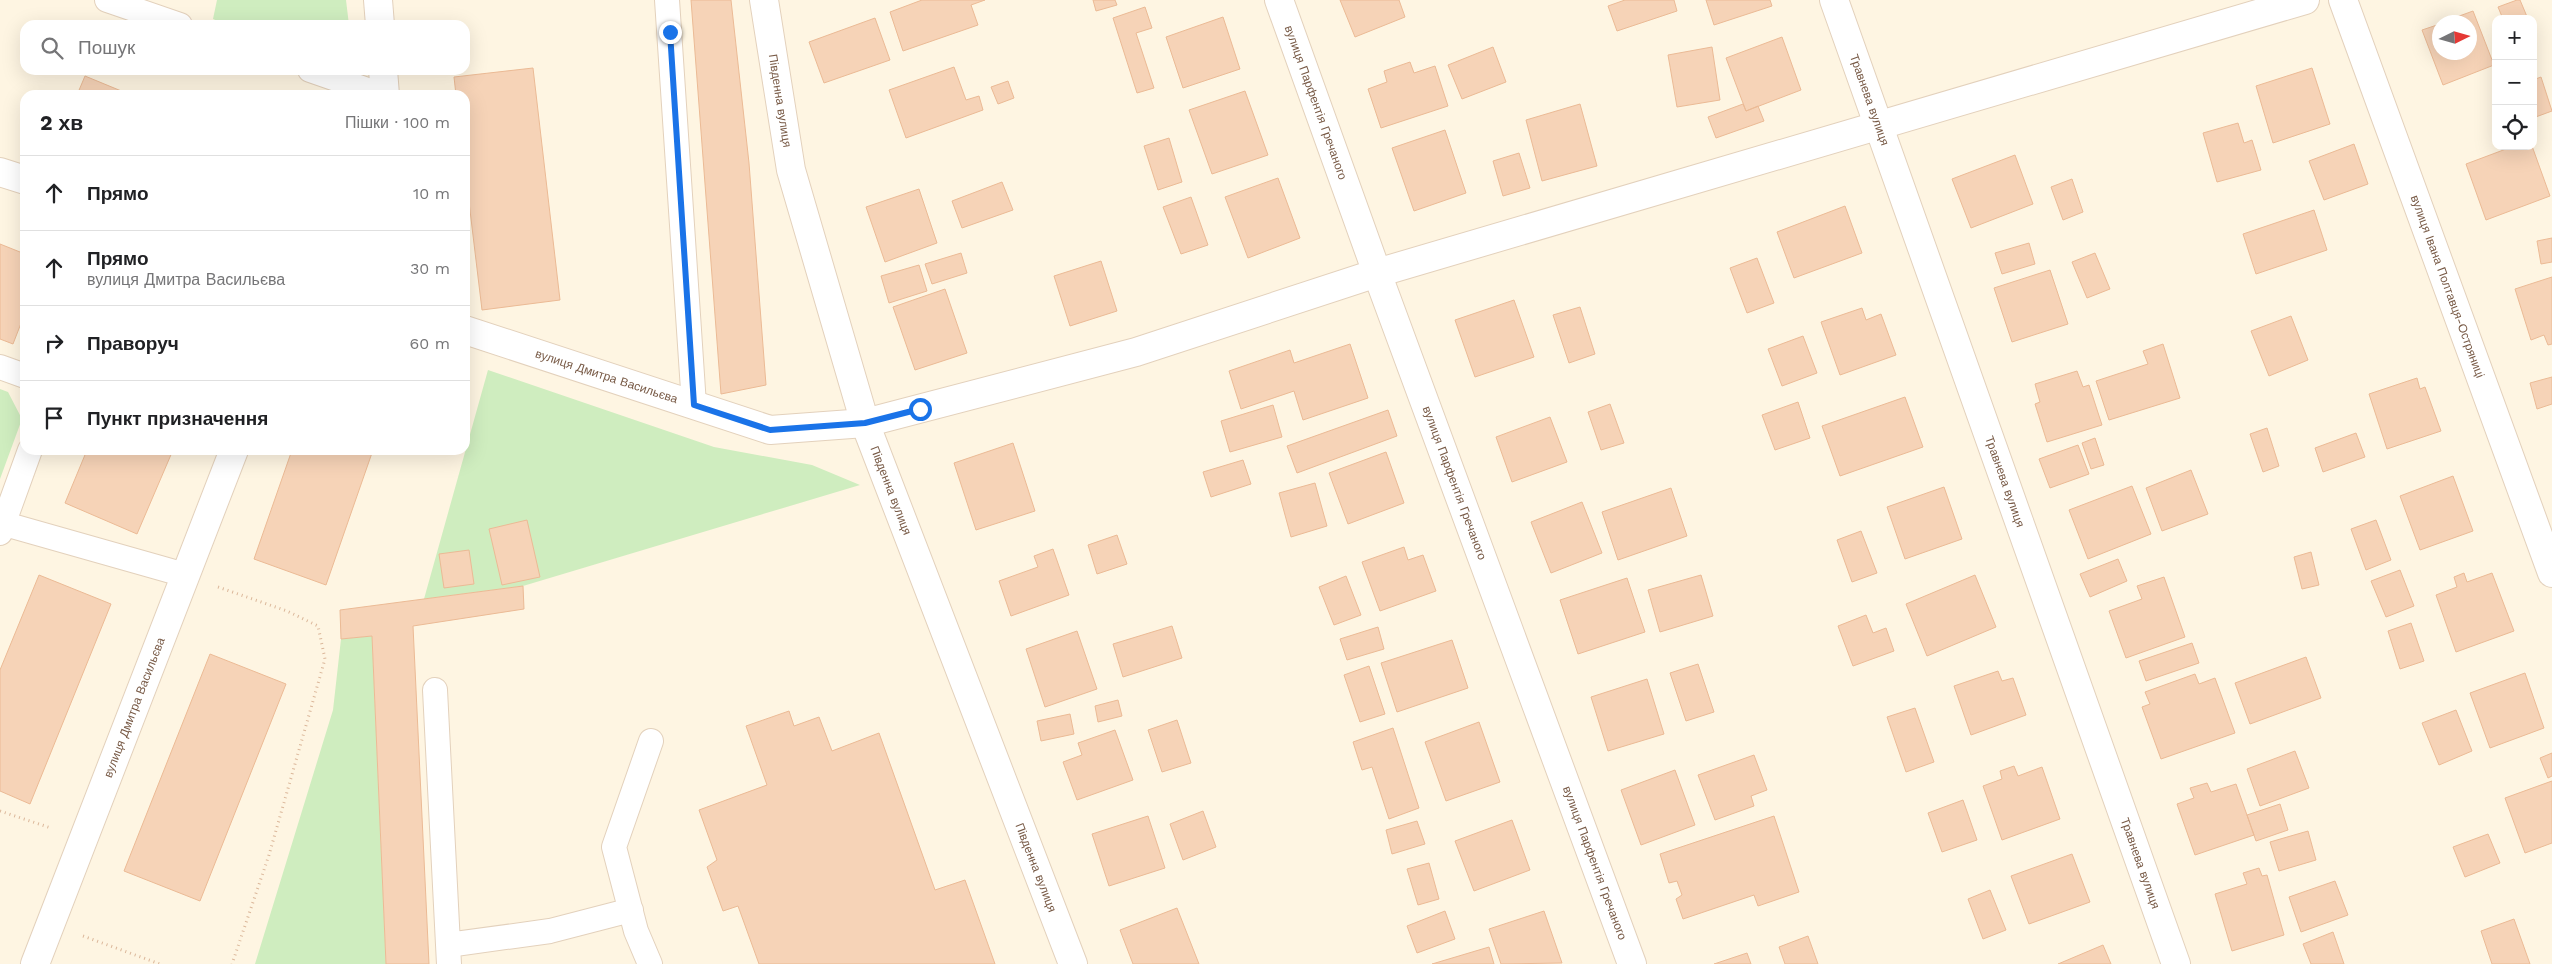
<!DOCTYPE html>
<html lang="uk">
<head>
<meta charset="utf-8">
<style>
	body { margin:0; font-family:"Work Sans",sans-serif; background:#f6f6f6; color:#202124 }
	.controls { position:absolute; right:15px; top:15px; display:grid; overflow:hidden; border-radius:10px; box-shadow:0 5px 20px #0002 }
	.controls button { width:45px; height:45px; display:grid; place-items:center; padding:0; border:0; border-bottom:1px solid #e0e0e0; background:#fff; color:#202124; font:25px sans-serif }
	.compass { position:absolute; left:2432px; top:15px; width:45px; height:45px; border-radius:50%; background:#fff; box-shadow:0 5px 20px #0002; rotate:85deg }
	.stop { position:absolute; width:15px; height:15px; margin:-11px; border:4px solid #1a73e8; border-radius:50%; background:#fff }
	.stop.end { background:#1a73e8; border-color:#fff; box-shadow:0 1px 5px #0008 }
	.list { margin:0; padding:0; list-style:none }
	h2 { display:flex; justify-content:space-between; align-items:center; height:65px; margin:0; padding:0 20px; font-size:21px }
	h2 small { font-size:16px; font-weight:400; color:#757577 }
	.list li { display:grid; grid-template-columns:32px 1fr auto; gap:15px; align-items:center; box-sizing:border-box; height:75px; padding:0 20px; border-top:1px solid #e0e0e0 }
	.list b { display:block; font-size:19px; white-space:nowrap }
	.list p { margin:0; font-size:16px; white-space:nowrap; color:#757577 }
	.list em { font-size:16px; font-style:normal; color:#757577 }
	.icon { flex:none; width:28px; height:28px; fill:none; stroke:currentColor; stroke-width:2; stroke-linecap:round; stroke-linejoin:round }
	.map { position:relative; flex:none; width:2552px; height:964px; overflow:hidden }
	.search { position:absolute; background:#fff; box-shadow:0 5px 20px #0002; left:20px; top:20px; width:450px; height:55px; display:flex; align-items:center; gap:12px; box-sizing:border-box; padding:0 18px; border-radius:15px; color:#757577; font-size:19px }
	.panel { position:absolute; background:#fff; box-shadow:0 5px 20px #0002; left:20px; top:90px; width:450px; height:365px; border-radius:15px }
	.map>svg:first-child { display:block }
	.green { fill:#cfedbf }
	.building { fill:#f6d3b7; stroke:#ebba95 }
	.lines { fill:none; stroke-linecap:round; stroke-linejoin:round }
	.service-casing { stroke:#e3d1bc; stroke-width:26 }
	.minor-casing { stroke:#e3d1bc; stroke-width:30 }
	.path { stroke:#dbb79a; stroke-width:3; stroke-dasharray:1 4; stroke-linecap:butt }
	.service { stroke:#fff; stroke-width:24 }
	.minor { stroke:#fff; stroke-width:28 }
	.route { stroke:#1a73e8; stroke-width:6 }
	.labels { text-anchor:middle; stroke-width:4; stroke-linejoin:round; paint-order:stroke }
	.street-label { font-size:12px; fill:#785a46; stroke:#fff8ea }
</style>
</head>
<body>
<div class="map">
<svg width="2552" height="964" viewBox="0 0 2552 964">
	<rect width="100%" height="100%" fill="#fef5e2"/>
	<path class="green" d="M217 0H346L349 25H227L213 19Z
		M488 370 714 447 812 465 860 485 523 586 424 599Z
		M0 389 8 392 22 419 0 479Z
		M372 636 386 964H255L333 710 341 639Z"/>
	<path class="building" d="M691 0H731L749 163 766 385 721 394Z
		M922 0H985L971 5 978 25 903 51 890 12Z
		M1093 0H1115L1117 5 1096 11Z
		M1340 0H1399L1405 17 1355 37Z
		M1625 0H1674L1677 11 1617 31 1608 6Z
		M1706 0H1770L1772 6 1714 25Z
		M2517 0H2520L2528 19H2503L2498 7Z
		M1145 7 1152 28 1136 33 1154 88 1137 93 1113 18Z
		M2473 11 2494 65 2443 85 2422 30 2440 24V52H2470V22H2443Z
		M1223 17 1240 69 1183 88 1166 37Z
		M875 18 890 60 824 83 809 42Z
		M1782 37 1801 90 1746 111 1726 58Z
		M1493 47 1506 82 1462 99 1448 65Z
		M1712 47 1720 100 1677 107 1668 55Z
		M1410 62 1414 73 1435 66 1448 106 1381 128 1368 89 1387 82 1384 71Z
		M954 67 966 100 979 96 983 110 906 138 889 90Z
		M533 68 560 300 482 310 465 169V95H456L454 77Z
		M2312 68 2330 124 2273 143 2256 86Z
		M85 76 131 95H77Z
		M2541 77 2552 111 2533 118V80Z
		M1008 81 1014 98 998 104 991 87Z
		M1245 91 1268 155 1212 174 1189 110Z
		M1580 104 1597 166 1542 181 1526 120Z
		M1743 104 1746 111 1758 106 1764 121 1716 138 1708 117Z
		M2238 123 2244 143 2252 140 2261 170 2217 182 2203 133Z
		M1445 130 1466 193 1414 211 1392 148Z
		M1169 138 1182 182 1158 190 1144 146Z
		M2354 144 2368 184 2324 200 2309 161Z
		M2514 146H2532L2550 196 2486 220 2466 164Z
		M1519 153 1530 188 1503 196 1493 161Z
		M2015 155 2033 204 1971 228 1952 179Z
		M1278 178 1300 238 1248 258 1225 197Z
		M2072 179 2083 212 2063 220 2051 187Z
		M1002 182 1013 210 962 228 952 201Z
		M919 189 937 243 885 262 866 207Z
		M1191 197 1208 245 1181 254 1163 207Z
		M1845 206 1862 253 1794 278 1777 232Z
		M2314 210 2327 250 2256 274 2243 234Z
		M2552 238V262L2541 264 2537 241Z
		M2029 243 2035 264 2002 274 1995 253Z
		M0 244 25 254V313L13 344 0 339Z
		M961 253 967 273 932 284 925 264Z
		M2095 253 2110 289 2087 298 2072 262Z
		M1757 258 1774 303 1747 313 1730 268Z
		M1101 261 1117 311 1070 326 1054 276Z
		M919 265 927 291 889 303 881 276Z
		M2050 270 2068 324 2012 342 1994 288Z
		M2552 277V344L2548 345 2544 335 2531 340 2515 289Z
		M945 289 967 353 915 370 893 307Z
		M1514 300 1534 357 1475 377 1455 320Z
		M1580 307 1595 354 1569 363 1553 315Z
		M1862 308 1866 320 1881 314 1896 355 1840 375 1821 322Z
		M2291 316 2308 360 2269 376 2251 331Z
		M1803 336 1817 373 1782 386 1768 349Z
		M1350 344 1368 398 1303 420 1294 391 1241 409 1229 371 1290 350 1294 363Z
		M2163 344 2180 398 2109 420 2096 381 2148 364 2143 351Z
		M2077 371 2083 387 2089 385 2102 425 2047 442 2035 404 2040 402 2035 384Z
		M2552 377V404L2537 409 2530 383Z
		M2417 378 2420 389 2425 387 2441 431 2387 449 2369 394Z
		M1905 397 1923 447 1840 476 1822 426Z
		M1798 402 1810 438 1775 450 1762 415Z
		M1610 404 1624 443 1601 450 1588 412Z
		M1273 405 1282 437 1230 452 1221 421Z
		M1388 410 1397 436 1297 473 1287 446Z
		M1550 417 1567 462 1512 482 1496 437Z
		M2267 428 2279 466 2263 472 2250 434Z
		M2356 433 2365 457 2323 472 2315 448Z
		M2095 438 2104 465 2091 469 2082 443Z
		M1013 443 1035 511 976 530 954 463Z
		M2078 445 2089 474 2050 488 2039 459Z
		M87 450H173L137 534 65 503Z
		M292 450H373L326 585 254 559Z
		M1386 452 1404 503 1348 524 1329 473Z
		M1243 460 1251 484 1211 497 1203 472Z
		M2191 470 2208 514 2162 531 2146 488Z
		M2453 476 2473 531 2420 550 2400 496Z
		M1315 483 1327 526 1291 537 1279 493Z
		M2132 486 2151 534 2088 559 2069 510Z
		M1944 487 1962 539 1905 559 1887 507Z
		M1671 488 1687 536 1618 560 1602 512Z
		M1582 502 1602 553 1551 573 1531 522Z
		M527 520 540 577 502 585 489 529Z
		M2376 520 2391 560 2366 570 2351 529Z
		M1861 531 1877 573 1852 582 1837 540Z
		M1117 535 1127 564 1097 574 1088 545Z
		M1404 547 1408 560 1423 555 1436 591 1380 611 1362 562Z
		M1053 549 1069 595 1011 616 999 581 1038 567 1034 556Z
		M469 550 474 584 444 588 439 554Z
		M2311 552 2319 585 2302 589 2294 557Z
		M2118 559 2127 581 2090 597 2080 574Z
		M2400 570 2414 606 2386 617 2371 581Z
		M2464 573 2467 582 2492 573 2514 631 2456 652 2436 595 2457 587 2454 577Z
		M39 575 111 604 30 804 0 791V670Z
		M1701 575 1713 616 1660 632 1648 590Z
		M1975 575 1996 627 1927 656 1906 604Z
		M1346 576 1361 615 1334 625 1319 587Z
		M2164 577 2185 637 2126 658 2109 611 2142 599 2137 586Z
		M1627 578 1645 632 1578 654 1560 600Z
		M523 586 524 609 413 626 429 964H386L372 636 341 639 340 610Z
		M1866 615 1873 633 1886 628 1894 651 1853 666 1838 626Z
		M2411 623 2424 661 2400 669 2388 631Z
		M1172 626 1182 658 1123 677 1113 644Z
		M1378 627 1384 649 1347 660 1340 639Z
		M1077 631 1097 689 1045 707 1026 649Z
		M1452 640 1468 688 1397 712 1381 663Z
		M2192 643 2199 663 2146 681 2139 661Z
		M210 654 286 684 200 901 124 871Z
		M2306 657 2321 698 2250 724 2235 683Z
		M1698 664 1714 712 1686 721 1670 673Z
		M1369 666 1385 714 1360 722 1344 675Z
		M1998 671 2002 681 2013 678 2026 715 1971 735 1954 686Z
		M2525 673 2544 728 2490 748 2470 693Z
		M2195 674 2199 684 2215 678 2235 733 2161 759 2142 707 2150 704 2145 692Z
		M1647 679 1664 734 1608 751 1591 697Z
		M1118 700 1122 716 1098 722 1095 706Z
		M1915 708 1934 762 1906 772 1887 717Z
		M2456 710 2472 751 2439 765 2422 723Z
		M789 711 794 726 819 717 832 751 879 733 935 890 965 880 995 964H759L738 906 723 911 707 867 717 860 699 810 767 785 746 726Z
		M1070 714 1074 734 1041 741 1037 721Z
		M1177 720 1191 763 1162 772 1148 730Z
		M1479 722 1500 782 1446 801 1425 742Z
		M1393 728 1419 808 1389 819 1372 767 1362 770 1353 742Z
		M1115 730 1133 780 1077 800 1063 762 1082 755 1078 743Z
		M2295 751 2309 788 2260 806 2247 769Z
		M2552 753V776L2548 778 2540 758Z
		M1754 755 1767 790 1751 796 1754 806 1715 820 1698 775Z
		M2014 766 2018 776 2042 767 2060 819 2002 840 1983 786 2002 779 2000 771Z
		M1675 770 1695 825 1641 845 1621 790Z
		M2552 781V843L2525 853 2505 798Z
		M2207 783 2211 792 2236 784 2254 835 2195 855 2177 804 2194 798 2190 788Z
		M1963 800 1977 840 1942 852 1928 813Z
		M2280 804 2288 830 2256 841 2247 815Z
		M1203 811 1216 847 1183 860 1170 824Z
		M1148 816 1165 868 1109 886 1092 834Z
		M1774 816 1799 892 1758 906 1754 895 1683 919 1676 899 1682 895 1677 881 1669 883 1660 854Z
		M1512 820 1530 870 1474 891 1455 841Z
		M1417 821 1425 844 1392 854 1386 830Z
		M2308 831 2316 860 2279 871 2270 842Z
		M2488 834 2500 863 2465 877 2453 847Z
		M2072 854 2090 902 2029 924 2011 876Z
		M1429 863 1439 899 1418 905 1407 869Z
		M2259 868 2262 876 2267 875 2284 935 2232 951 2215 894 2247 884 2243 873Z
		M2335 881 2348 915 2301 932 2289 897Z
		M1990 890 2006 930 1983 939 1968 899Z
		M1177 908 1199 964H1133L1120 930Z
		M1445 911 1455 939 1417 953 1407 926Z
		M1544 911 1562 963 1501 964 1489 929Z
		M2514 919 2530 964H2492L2481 931Z
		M2333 932 2344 964H2311L2303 944Z
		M1808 936 1818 964H1785L1779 947Z
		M2103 945 2111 964H2058Z
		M1489 947 1494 964H1432Z
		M1747 953 1751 964H1714Z"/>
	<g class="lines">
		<defs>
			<path id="service" d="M107 0 180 25
				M667 0 694 405
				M310 70 382 95
				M0 367 25 376
				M5 524 185 575
				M0 533 30 450
				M435 690 449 964
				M448 945 550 931 631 910
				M650 964 636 931 614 847 651 741"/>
			<g id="minor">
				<path d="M378 0 380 25"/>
				<path id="s1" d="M764 0 791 170 865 423 1073 964"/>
				<path id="s2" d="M1279 0 1377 273 1632 964"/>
				<path id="s3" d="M1834 0 2176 964"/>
				<path id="s4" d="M2343 0 2552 573"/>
				<path d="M383 70 385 95"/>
				<path d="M0 172 25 180"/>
				<path id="s5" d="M465 330 770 430 865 423 1136 352 1377 273 2305 0"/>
				<path id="s6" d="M35 964 234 450"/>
			</g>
		</defs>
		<use href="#service" class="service-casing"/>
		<use href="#minor" class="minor-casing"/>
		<path class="path" d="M218 587 287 611 318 626 325 659 269 855 232 964
			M0 811 51 828
			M83 936 160 964"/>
		<use href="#service" class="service"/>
		<use href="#minor" class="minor"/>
	</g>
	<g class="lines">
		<path class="route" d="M670 32 694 405 770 430 865 423 920 409"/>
	</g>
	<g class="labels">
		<g class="street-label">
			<text dy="4" stroke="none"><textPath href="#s3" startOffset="106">Травнева вулиця</textPath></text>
			<text dy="4" stroke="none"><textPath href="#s1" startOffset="102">Південна вулиця</textPath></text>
			<text dy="4" stroke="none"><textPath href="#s2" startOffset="109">вулиця Парфентія Гречаного</textPath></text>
			<text dy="4" stroke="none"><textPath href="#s4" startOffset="305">вулиця Івана Полтавця-Остряниці</textPath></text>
			<text dy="4" stroke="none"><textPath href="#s5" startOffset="149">вулиця Дмитра Васильєва</textPath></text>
			<text dy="4" stroke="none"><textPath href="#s2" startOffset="514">вулиця Парфентія Гречаного</textPath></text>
			<text dy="4" stroke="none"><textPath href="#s3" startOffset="511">Травнева вулиця</textPath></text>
			<text dy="4" stroke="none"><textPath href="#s1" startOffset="508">Південна вулиця</textPath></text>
			<text dy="4" stroke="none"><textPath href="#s6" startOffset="275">вулиця Дмитра Васильєва</textPath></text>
			<text dy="4" stroke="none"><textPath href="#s2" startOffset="919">вулиця Парфентія Гречаного</textPath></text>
			<text dy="4" stroke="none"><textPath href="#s3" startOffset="916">Травнева вулиця</textPath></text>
			<text dy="4" stroke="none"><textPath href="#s1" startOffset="912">Південна вулиця</textPath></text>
		</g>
	</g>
</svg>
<div class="controls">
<button>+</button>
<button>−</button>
<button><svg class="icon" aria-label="locate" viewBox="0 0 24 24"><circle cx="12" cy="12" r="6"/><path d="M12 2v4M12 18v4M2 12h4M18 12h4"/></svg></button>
</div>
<svg class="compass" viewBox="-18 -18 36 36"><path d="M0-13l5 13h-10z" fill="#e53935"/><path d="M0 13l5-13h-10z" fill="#757577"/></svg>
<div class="stop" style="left:920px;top:409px"></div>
<div class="stop end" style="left:670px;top:32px"></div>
<div class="search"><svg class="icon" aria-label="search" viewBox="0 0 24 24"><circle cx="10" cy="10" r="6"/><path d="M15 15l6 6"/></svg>Пошук</div>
<section class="panel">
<h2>2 хв<small>Пішки · 100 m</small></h2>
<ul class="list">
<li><svg class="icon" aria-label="ahead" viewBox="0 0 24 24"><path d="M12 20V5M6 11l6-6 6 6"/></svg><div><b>Прямо</b></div><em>10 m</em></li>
<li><svg class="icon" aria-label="ahead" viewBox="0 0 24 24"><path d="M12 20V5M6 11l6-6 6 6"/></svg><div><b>Прямо</b><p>вулиця Дмитра Васильєва</p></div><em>30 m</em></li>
<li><svg class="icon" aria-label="right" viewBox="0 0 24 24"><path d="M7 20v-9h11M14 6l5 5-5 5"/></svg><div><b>Праворуч</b></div><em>60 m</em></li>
<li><svg class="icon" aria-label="arrive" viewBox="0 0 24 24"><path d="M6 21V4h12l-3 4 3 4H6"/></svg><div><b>Пункт призначення</b></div></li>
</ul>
</section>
</div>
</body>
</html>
